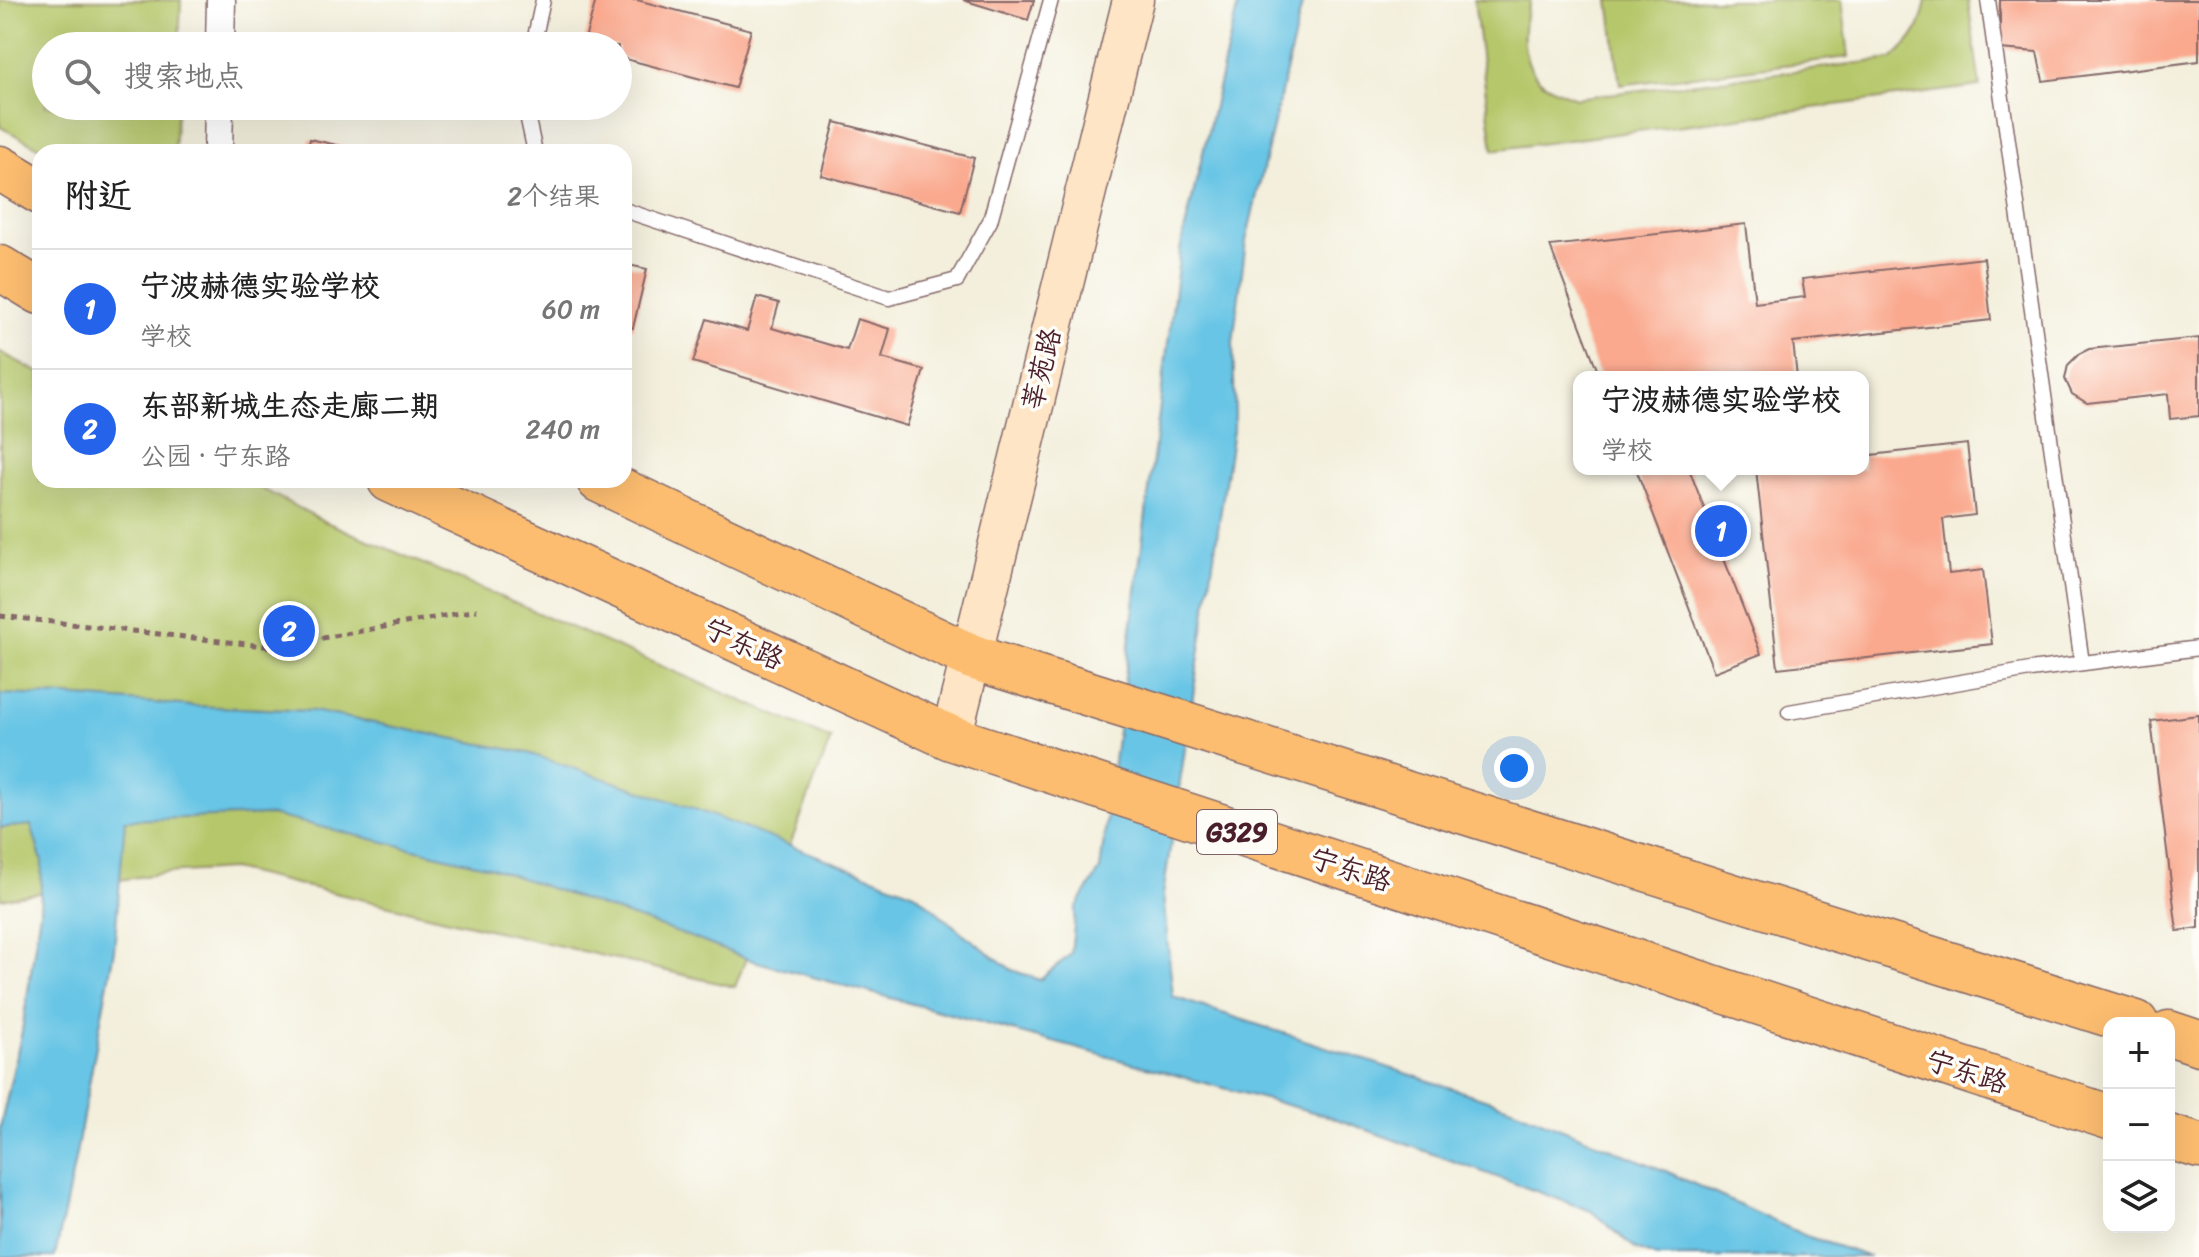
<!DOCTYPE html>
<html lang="zh">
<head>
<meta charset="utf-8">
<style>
	body { margin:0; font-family:Sriracha,"LXGW WenKai TC",sans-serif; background:#f6f6f6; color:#222 }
	.controls { position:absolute; right:24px; bottom:24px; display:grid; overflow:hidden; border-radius:16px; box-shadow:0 8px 32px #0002 }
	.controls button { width:72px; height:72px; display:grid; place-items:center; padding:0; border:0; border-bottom:2px solid #e0e0e0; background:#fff; color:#222; font:40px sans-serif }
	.you { position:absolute; left:1514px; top:768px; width:28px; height:28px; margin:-20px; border:6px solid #fff; border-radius:50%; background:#1a73e8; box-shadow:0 0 0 12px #1a73e833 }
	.badge { display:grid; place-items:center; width:52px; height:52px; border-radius:50%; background:#2563eb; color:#fff; font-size:26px; font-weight:700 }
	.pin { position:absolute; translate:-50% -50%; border:4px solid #fff; box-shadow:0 2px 8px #0006 }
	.popup { position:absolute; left:1573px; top:371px; width:296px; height:104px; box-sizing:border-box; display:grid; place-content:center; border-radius:16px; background:#fff; filter:drop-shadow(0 2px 6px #0005); font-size:26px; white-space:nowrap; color:#767676 }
	.popup b { font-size:30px; color:#222 }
	.popup::after { content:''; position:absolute; left:50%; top:100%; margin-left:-16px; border:16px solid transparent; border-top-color:#fff }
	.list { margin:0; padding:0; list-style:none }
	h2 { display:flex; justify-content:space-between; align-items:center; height:104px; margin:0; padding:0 32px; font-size:34px }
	h2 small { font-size:26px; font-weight:400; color:#767676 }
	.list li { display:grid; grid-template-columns:52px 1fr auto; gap:24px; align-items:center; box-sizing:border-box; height:120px; padding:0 32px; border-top:2px solid #e0e0e0 }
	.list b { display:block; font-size:30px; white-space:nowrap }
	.list p { margin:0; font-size:26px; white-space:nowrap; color:#767676 }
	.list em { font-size:26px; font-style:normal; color:#767676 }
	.icon { flex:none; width:44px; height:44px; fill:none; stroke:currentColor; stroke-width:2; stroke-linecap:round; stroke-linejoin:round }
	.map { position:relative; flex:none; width:2199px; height:1257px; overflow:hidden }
	.search { position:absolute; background:#fff; box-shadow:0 8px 32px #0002; left:32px; top:32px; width:600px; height:88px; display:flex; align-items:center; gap:20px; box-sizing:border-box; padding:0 28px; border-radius:44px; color:#767676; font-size:30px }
	.panel { position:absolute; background:#fff; box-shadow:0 8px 32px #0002; left:32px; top:144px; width:600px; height:344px; border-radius:24px }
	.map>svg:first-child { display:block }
	.green { fill:#b5c76a; stroke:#80734a; stroke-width:2 }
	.water { fill:#67c5e5; stroke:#587288; stroke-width:2 }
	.building { fill:#faa98e }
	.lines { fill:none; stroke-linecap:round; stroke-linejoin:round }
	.lane-casing { stroke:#856869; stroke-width:17 }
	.street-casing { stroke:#856869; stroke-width:31 }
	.secondary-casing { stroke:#856869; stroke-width:43 }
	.primary-casing { stroke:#856869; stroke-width:47 }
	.path { stroke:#856869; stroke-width:5; stroke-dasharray:6 6; stroke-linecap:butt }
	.lane { stroke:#fff; stroke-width:14 }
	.street { stroke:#fff; stroke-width:28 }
	.secondary { stroke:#fee5c5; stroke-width:40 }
	.primary { stroke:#fcbd6f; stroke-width:44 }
	.labels { text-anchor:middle; stroke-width:7; stroke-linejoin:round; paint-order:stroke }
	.shield { fill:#fdfcf7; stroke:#806168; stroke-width:2 }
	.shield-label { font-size:26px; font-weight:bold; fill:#4a1f2b }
	.street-label { font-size:28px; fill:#4a1f2b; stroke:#fdfcf7 }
</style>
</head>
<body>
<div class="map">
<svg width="2199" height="1257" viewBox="0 0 2199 1257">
	<rect width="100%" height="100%" fill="#fdfcf7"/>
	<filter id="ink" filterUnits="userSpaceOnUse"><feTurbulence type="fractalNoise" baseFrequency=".0125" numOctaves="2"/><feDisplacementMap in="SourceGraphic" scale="16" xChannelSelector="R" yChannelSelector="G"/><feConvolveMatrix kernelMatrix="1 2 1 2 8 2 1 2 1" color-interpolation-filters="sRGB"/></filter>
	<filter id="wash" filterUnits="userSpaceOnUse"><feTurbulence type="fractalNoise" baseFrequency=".006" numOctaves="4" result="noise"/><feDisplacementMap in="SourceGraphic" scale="32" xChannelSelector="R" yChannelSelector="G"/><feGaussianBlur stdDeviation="1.8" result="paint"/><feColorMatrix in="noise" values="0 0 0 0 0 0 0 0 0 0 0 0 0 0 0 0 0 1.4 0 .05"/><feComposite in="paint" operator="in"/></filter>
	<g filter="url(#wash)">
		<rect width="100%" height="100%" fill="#f3efdc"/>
		<path class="green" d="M0 0H181L179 46H46V106H177L174 152H48L0 127Z
			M1474 0H1531C1522 23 1519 55 1536 76 1545 87 1563 93 1576 98L1892 59C1914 39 1921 29 1926 0H1968L1980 86 1493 150Z
			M1609 0H1842L1849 57 1620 85Z
			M0 352 40 373V480H245L326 522 831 739 735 987 232 869 164 873 0 899Z"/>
		<path class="water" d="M1239 0H1303L1246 241 1233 342 1235 417 1163 895 1173 997 1509 1107 1668 1172 1806 1236 1870 1257H1657L1636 1249 1591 1211 1331 1117 750 960 693 938 489 867 271 815 125 820 114 950 72 1175 55 1257H0V1128L22 1031 40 911 42 862 31 825 0 828V694L67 696 193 706 313 711 528 753 692 808 915 893 961 932 1012 970 1040 980 1071 954 1076 908 1100 870 1180 250Z"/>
		<g id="blocks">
			<path class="building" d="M596 0H637L751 30 735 88 618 57V46H583Z
				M963 0H1034L1028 20Z
				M2000 0H2199V61L2043 81 2037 52 2000 49Z
				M835 122 974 158 960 212 821 175Z
				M310 139 363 151V152H307Z
				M1746 224 1755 303 1805 297 1802 279 1984 258 1991 320 1793 342 1797 377H1600L1550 246Z
				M624 264 647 269 633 328 624 326Z
				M757 297 779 303 772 328 847 350 857 319 890 329 882 358 924 370 907 426 693 362 707 319 747 331Z
				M2199 338V416L2170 419 2168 394 2087 403 2072 394 2065 379 2068 365 2079 354 2089 349Z
				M1967 444 1975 515 1943 519 1949 574 1983 570 1992 644 1778 668 1756 469H1863V456Z
				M1636 469H1689L1761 654 1714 672Z
				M2199 715V928L2177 931 2151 721Z"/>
		</g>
	</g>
	<g filter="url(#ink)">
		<use href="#blocks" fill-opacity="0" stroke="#856869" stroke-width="2"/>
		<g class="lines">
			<defs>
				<path id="lane" d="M1988 0 2082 663
					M533 46 543 0
					M525 106 535 152
					M624 210 889 298 957 280 990 221 1051 0
					M1789 712 2030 670 2199 648"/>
				<path id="street" d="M220 46 221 0
					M218 152 219 106"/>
				<path id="secondary" d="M951 738 1133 0"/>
				<path id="primary" d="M0 168 40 192
					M0 268 40 292
					M390 480 951 738 2109 1117
					M599 480 972 657 2136 1023
					M2169 1033 2199 1043
					M2169 1137 2199 1146"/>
			</defs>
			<use href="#lane" class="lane-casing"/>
			<use href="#street" class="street-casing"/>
			<use href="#secondary" class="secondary-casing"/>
			<use href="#primary" class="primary-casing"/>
			<path class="path" d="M0 616 273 647 477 610"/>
			<use href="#lane" class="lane"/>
			<use href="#street" class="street"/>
			<use href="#secondary" class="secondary"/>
			<use href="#primary" class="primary"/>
		</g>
	</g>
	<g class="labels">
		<rect class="shield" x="1197" y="810" width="80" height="44" rx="6"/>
		<g class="shield-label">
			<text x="1237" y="841">G329</text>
		</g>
		<g class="street-label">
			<text transform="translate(1041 369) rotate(-76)" y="10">莘苑路</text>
			<text transform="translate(744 643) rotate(25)" y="10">宁东路</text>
			<text transform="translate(1351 869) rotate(18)" y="10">宁东路</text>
			<text transform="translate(1967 1071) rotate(18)" y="10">宁东路</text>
		</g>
	</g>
</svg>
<div class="controls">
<button>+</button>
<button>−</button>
<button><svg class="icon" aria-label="layers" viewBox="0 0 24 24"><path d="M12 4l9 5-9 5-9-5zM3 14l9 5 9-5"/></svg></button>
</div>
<div class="you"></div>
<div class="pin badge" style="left:1721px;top:531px">1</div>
<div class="popup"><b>宁波赫德实验学校</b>学校</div>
<div class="pin badge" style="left:289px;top:631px">2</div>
<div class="search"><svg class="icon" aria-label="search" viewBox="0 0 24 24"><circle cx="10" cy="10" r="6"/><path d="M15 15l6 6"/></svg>搜索地点</div>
<section class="panel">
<h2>附近<small>2个结果</small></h2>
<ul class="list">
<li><span class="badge">1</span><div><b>宁波赫德实验学校</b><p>学校</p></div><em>60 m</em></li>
<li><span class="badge">2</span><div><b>东部新城生态走廊二期</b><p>公园 · 宁东路</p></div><em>240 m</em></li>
</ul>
</section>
</div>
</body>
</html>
